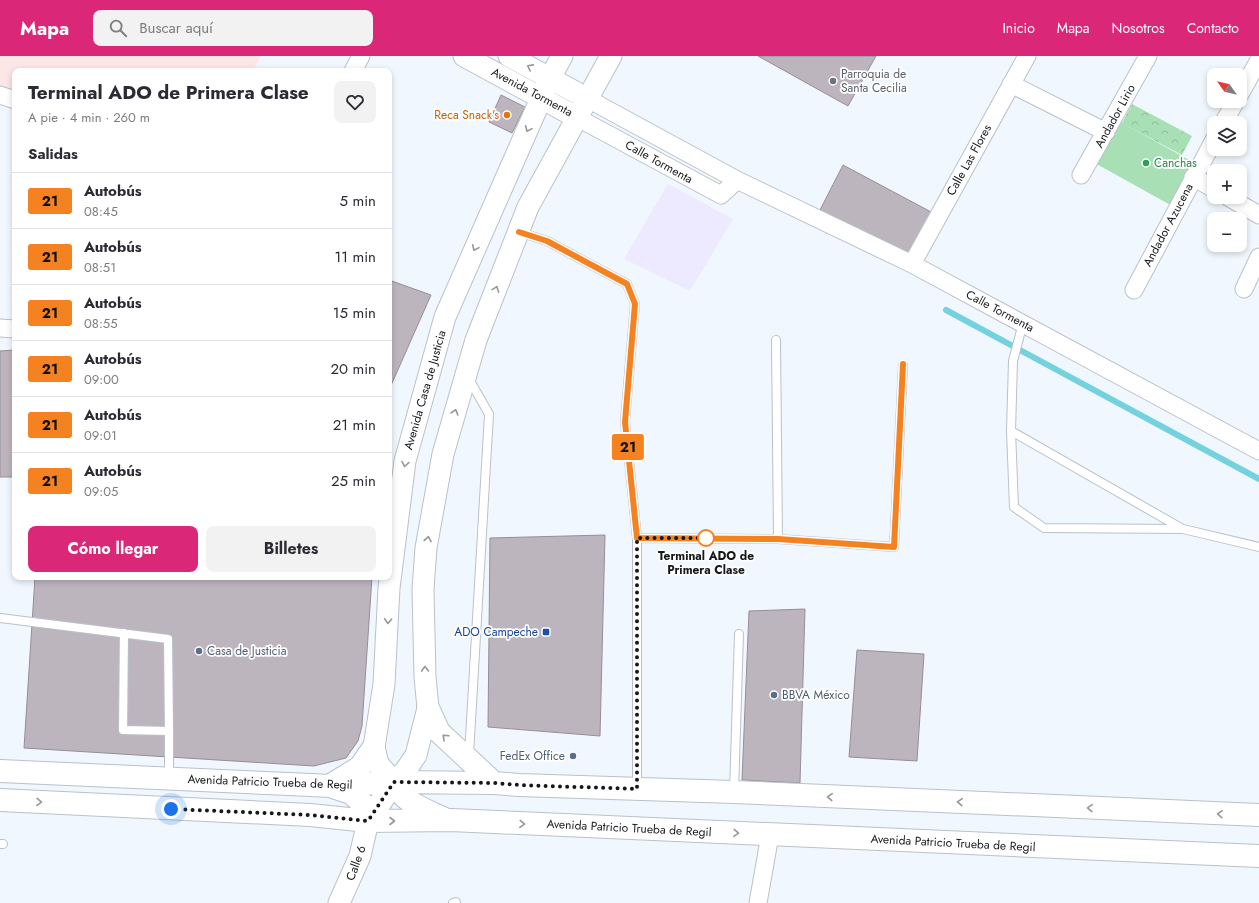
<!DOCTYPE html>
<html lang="es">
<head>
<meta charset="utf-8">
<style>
  body { margin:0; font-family:Jost,sans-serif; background:#f2f2f3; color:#2b2b33; height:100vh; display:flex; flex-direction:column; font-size:15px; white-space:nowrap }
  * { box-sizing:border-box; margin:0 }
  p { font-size:13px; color:#7c7c81 }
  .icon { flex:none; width:22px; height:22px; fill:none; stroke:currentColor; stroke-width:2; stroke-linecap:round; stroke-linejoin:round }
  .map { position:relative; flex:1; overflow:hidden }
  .side { position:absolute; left:12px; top:12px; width:380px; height:512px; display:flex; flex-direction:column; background:#fff; border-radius:8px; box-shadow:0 2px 6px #0003 }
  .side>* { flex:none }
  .badge { padding:0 8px; border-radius:3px; font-size:14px; line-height:26px }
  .needle { width:26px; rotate:304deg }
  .controls { position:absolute; left:1207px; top:12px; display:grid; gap:8px }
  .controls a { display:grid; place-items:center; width:40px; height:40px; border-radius:8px; background:#fff; box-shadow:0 2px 6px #0003; font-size:20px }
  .you { position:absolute; width:20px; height:20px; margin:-10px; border:3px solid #fff; border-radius:50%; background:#1a73e8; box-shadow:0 0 0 6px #1a73e833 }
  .map>.badge { position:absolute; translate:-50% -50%; box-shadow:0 0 0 2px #fff }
  h2 { padding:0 16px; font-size:15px; line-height:36px }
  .round { display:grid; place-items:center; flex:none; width:42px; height:42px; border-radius:8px; background:#f2f2f3 }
  .summary { display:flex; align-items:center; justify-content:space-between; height:68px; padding:0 16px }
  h1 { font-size:19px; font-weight:700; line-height:30px }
  .cta { display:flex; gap:8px; margin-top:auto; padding:8px 16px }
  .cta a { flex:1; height:46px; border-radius:8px; background:#db2777; color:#fff; font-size:16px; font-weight:700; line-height:46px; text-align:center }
  .cta a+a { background:#f2f2f3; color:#2b2b33 }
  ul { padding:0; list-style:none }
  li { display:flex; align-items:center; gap:12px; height:56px; padding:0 16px; border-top:1px solid #e1e1e2 }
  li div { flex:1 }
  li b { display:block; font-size:15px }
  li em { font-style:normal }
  li .badge { min-width:44px; font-weight:700; text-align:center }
  header { display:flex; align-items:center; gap:24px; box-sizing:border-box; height:56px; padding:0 20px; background:#db2777; color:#fff }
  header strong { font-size:19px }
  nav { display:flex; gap:22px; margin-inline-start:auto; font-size:14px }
  .search { width:280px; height:36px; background:#f2f2f3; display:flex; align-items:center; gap:10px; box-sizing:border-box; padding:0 14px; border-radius:8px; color:#7c7c81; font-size:15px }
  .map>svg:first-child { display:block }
  .commercial { fill:#ede9ff }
  .education { fill:#fce6e6 }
  .park { fill:url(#park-crowns) }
  .pitch { fill:#a9dfb4 }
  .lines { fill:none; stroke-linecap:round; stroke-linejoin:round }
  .stream { stroke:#73d2de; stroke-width:6 }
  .building { fill:#bdb5be; stroke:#968e97 }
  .service-casing { stroke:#bac1ca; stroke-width:10 }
  .minor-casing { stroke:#bac1ca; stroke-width:19 }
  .tertiary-casing { stroke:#bac1ca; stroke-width:23 }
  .primary-casing { stroke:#bac1ca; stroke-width:24 }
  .service { stroke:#fff; stroke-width:8 }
  .minor { stroke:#fff; stroke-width:17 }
  .tertiary { stroke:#fff; stroke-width:21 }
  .primary { stroke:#fff; stroke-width:22 }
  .oneway { stroke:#969798 }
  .line-casing { stroke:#fff; stroke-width:9 }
  .line { stroke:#f58220; stroke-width:6 }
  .walk { stroke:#15171a; stroke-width:4; stroke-dasharray:0 7.2 }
  .worship-dot { fill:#6b7280; stroke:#fff; stroke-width:1.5 }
  .food-dot { fill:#e8710a; stroke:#fff; stroke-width:1.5 }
  .leisure-dot { fill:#2e9e5b; stroke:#fff; stroke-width:1.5 }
  .stop-dot { fill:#fff; stroke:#f58220; stroke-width:2 }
  .transit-dot { fill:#1a4fb4; stroke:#fff; stroke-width:1.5 }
  .service-dot { fill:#5c6f8a; stroke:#fff; stroke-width:1.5 }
  .labels { text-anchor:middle; stroke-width:3.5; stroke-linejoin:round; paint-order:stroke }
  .worship-label { font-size:12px; fill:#5b616d; stroke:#fff; text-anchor:start }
  .street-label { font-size:12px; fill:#15171a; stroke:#fff }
  .food-label { font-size:12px; fill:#c56008; stroke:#fff; text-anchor:end }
  .leisure-label { font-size:12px; fill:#27864d; stroke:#fff; text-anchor:start }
  .stop-label { font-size:12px; font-weight:bold; fill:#15171a; stroke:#fff }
  .transit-label { font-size:12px; fill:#164399; stroke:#fff; text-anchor:end }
  .service-label { font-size:12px; fill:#4e5e75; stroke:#fff; text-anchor:start }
</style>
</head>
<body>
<header>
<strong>Mapa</strong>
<div class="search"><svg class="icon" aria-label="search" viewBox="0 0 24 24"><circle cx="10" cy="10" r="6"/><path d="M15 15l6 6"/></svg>Buscar aquí</div>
<nav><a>Inicio</a><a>Mapa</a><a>Nosotros</a><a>Contacto</a></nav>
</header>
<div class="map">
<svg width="1259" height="847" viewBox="0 0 1259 847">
  <defs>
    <pattern id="park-crowns" width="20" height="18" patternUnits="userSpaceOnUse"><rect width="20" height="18" fill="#a9dfb4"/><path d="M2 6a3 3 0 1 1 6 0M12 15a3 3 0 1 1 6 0" fill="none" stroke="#91bf9a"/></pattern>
  </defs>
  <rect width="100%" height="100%" fill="#f1f7fe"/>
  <path class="commercial" d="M668 128 733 163 690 235 624 203Z"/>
  <path class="education" d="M0 0H261L253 15H15V48L0 40Z"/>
  <path class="park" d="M1132 48 1192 80 1182 99 1122 67Z"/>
  <path class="pitch" d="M1117 64 1198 109 1174 151 1093 106Z"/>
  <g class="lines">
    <path class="stream" d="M946 254 1259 423"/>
  </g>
  <path class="building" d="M758 0H876L848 50Z
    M501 39 525 51 512 77 489 66Z
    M843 109 933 157 909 202 819 156Z
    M389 224 431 239 389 334Z
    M15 294V421H0V295Z
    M605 479 600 680 488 671 490 482Z
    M35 521H372L362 670 358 685 346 702 314 710 24 692Z
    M805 553 800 727 742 724 749 555Z
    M857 594 924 598 917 705 849 701Z"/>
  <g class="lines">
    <defs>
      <path id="service" d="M519 176 547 185 627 228 635 248 625 365 637 482V732
        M1023 267 1013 305 1011 375 1014 451 1044 472 1183 473 1259 491
        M776 284 778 483
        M469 323 489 358 469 699
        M1011 375 1181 472
        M637 482 778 483 894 491 903 309
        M0 562 168 583 169 675 123 674 124 577
        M169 722V675
        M734 736 739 578
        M0 788H3
        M453 847 456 846"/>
      <path id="minor" d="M353 15 361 0
        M1011 28 1106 76
        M1240 38 1259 4
        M0 39 15 44
        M588 43 737 124 912 208 1259 395
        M578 62 721 139 737 124
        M1223 67 1236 45
        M1081 119 1148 0
        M1193 121 1214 133
        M1228 141 1259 159
        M912 208 1027 0
        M1244 233 1259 201
        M1134 234 1214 84
        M0 272 15 273
        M758 847 770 779"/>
      <path id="tertiary" d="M464 0 578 62
        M509 0 588 43
        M562 0 550 22 445 261 405 405 389 532 384 628 374 691 378 708 394 726 406 714 416 699 428 652 425 621 423 533 426 492 443 398 476 284 528 151 611 0
        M339 847 360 800 368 765"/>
      <path id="primary" d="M428 652 439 676 494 727
        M0 715 311 729 330 730 394 726 494 727 519 729 734 736 1259 759
        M394 726C402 746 425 754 443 762
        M331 729 360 711 374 691
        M333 731 351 737 363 748 368 765
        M0 744 310 759 368 765 451 764 1259 800
        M368 765 394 726"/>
    </defs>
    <use href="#service" class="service-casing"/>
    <use href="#minor" class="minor-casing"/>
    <use href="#tertiary" class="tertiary-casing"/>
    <use href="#primary" class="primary-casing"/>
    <use href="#service" class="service"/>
    <use href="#minor" class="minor"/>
    <use href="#tertiary" class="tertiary"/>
    <use href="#primary" class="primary"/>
  </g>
  <defs><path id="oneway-chevron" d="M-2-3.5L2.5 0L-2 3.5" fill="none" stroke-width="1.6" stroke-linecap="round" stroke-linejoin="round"/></defs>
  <g class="oneway">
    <use href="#oneway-chevron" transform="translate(530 11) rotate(-152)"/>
    <use href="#oneway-chevron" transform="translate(528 73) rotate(114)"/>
    <use href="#oneway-chevron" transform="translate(475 192) rotate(114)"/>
    <use href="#oneway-chevron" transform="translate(496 233) rotate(-69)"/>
    <use href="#oneway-chevron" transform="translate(455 356) rotate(-74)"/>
    <use href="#oneway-chevron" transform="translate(405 408) rotate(99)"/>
    <use href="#oneway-chevron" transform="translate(428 483) rotate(-80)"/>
    <use href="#oneway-chevron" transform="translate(388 565) rotate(93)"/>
    <use href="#oneway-chevron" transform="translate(425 613) rotate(-91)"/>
    <use href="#oneway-chevron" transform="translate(445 681) rotate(-137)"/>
    <use href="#oneway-chevron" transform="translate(830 741) rotate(-177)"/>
    <use href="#oneway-chevron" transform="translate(39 746) rotate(3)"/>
    <use href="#oneway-chevron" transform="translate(960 746) rotate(-177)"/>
    <use href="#oneway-chevron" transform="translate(1090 752) rotate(-178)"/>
    <use href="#oneway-chevron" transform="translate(1220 758) rotate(-178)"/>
    <use href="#oneway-chevron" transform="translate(392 765)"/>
    <use href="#oneway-chevron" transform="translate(522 768) rotate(3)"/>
    <use href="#oneway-chevron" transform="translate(736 777) rotate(3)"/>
  </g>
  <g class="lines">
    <defs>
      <path id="line" d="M519 176 547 185 627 228 635 248 625 366 637 482 778 483 894 491 903 308"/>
    </defs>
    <use href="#line" class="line-casing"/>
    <use href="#line" class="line"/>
    <path class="walk" d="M171 753 310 759 368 765 394 726 494 727 519 729 637 733V482H706"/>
  </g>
  <circle class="worship-dot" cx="833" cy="25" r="4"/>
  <circle class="food-dot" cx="507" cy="59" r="4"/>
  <circle class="leisure-dot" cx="1146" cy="107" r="4"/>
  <circle class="stop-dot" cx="706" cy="482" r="8"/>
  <rect class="transit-dot" x="542" y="572" width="8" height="8" rx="2"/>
  <g class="service-dot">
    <circle cx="199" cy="595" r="4"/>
    <circle cx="774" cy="639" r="4"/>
    <circle cx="573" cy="700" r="4"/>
  </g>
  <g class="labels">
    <g class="worship-label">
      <text x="841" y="22">Parroquia de<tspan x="841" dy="14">Santa Cecilia</tspan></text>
    </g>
    <g class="street-label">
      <text transform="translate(532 36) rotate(28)" y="4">Avenida Tormenta</text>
      <text transform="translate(1115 60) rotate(-61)" y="4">Andador Lirio</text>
      <text transform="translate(969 104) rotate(-61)" y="4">Calle Las Flores</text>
      <text transform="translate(659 106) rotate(29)" y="4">Calle Tormenta</text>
      <text transform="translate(1168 169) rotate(-62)" y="4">Andador Azucena</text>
      <text transform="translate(1000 255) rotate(28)" y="4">Calle Tormenta</text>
      <text transform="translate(425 334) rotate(-74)" y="4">Avenida Casa de Justicia</text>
      <text transform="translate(270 726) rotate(2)" y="4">Avenida Patricio Trueba de Regil</text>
      <text transform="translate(629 772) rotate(3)" y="4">Avenida Patricio Trueba de Regil</text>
      <text transform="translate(953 787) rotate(3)" y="4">Avenida Patricio Trueba de Regil</text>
      <text transform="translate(356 807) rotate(-70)" y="4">Calle 6</text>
    </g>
    <g class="food-label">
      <text x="499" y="63">Reca Snack's</text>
    </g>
    <g class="leisure-label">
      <text x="1154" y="111">Canchas</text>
    </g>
    <g class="stop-label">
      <text x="706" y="504">Terminal ADO de<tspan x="706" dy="14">Primera Clase</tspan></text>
    </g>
    <g class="transit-label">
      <text x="538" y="580">ADO Campeche</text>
    </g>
    <g class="service-label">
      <text x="207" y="599">Casa de Justicia</text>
      <text x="782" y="643">BBVA México</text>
      <text x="565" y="704" text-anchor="end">FedEx Office</text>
    </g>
  </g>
</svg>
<div class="controls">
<a><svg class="needle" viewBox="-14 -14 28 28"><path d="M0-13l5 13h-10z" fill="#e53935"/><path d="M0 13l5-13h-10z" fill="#7c7c81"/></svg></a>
<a><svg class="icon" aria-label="layers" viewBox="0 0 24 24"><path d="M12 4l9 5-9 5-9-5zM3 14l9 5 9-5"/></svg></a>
<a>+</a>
<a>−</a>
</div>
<div class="you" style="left:171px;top:753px"></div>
<b class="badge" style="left:628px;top:391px;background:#f58220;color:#111">21</b>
<section class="side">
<div class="summary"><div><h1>Terminal ADO de Primera Clase</h1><p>A pie · 4 min · 260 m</p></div><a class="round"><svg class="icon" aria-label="heart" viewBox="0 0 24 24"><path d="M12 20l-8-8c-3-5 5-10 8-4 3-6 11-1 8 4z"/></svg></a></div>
<h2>Salidas</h2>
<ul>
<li><span class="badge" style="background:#f58220;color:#111">21</span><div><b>Autobús</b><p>08:45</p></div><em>5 min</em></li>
<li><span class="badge" style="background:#f58220;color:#111">21</span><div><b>Autobús</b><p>08:51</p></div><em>11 min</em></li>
<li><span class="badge" style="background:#f58220;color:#111">21</span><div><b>Autobús</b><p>08:55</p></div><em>15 min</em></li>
<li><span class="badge" style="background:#f58220;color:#111">21</span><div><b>Autobús</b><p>09:00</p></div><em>20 min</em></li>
<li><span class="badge" style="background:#f58220;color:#111">21</span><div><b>Autobús</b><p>09:01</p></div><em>21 min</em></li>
<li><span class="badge" style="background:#f58220;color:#111">21</span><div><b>Autobús</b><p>09:05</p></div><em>25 min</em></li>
</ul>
<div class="cta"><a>Cómo llegar</a><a>Billetes</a></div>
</section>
</div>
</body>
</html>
